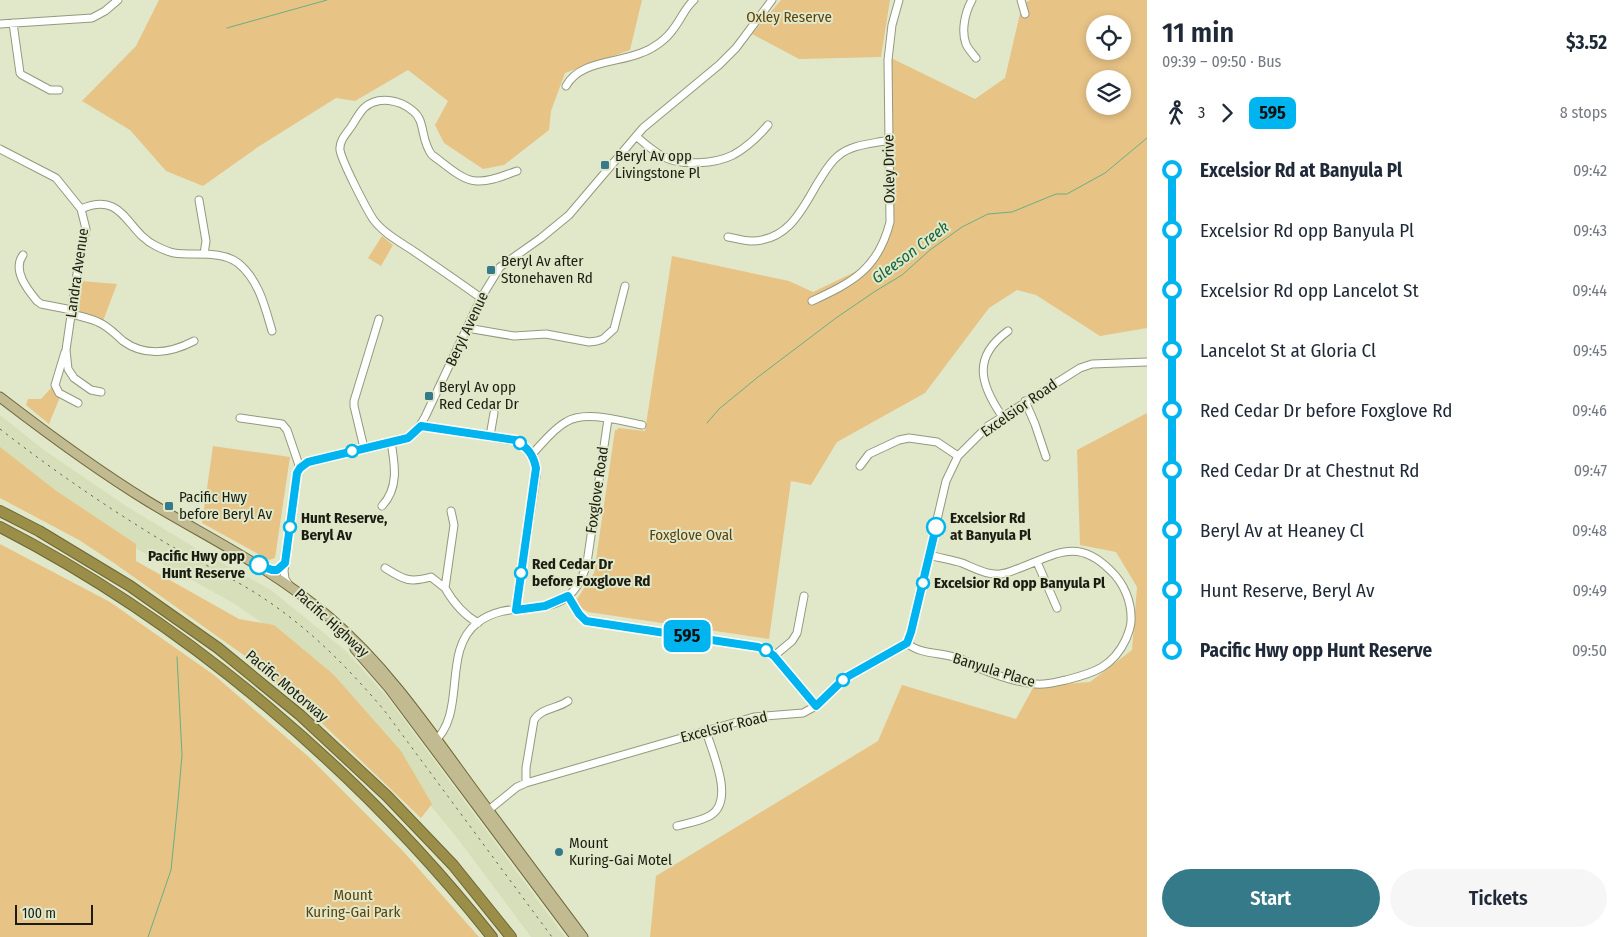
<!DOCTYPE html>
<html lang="en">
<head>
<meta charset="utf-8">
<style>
  body { margin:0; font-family:"Fira Sans Condensed",sans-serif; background:#f6f6f7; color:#1f2937; height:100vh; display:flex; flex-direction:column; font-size:19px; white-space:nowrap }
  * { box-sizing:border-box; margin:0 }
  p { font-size:16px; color:#747a83 }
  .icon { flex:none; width:28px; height:28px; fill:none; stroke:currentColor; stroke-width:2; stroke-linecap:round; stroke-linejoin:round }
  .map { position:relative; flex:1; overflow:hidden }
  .drawer { display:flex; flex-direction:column; background:#fff; width:475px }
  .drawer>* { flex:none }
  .badge { padding:0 10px; border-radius:8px; font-size:18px; line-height:32px }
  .tools { position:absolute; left:1086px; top:15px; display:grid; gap:10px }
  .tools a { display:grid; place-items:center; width:45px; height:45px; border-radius:50%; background:#fff; box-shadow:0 2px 8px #0003; font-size:25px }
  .scale { position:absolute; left:15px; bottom:12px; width:78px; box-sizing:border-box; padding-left:5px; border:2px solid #1b1d12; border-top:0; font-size:14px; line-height:18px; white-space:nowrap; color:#1b1d12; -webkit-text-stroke:4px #e1e8c9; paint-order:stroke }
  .map>.badge { position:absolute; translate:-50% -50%; box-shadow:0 0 0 2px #fff }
  .legs { display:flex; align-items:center; gap:8px; height:55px; padding:0 15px; font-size:16px }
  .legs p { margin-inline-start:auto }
  .head { display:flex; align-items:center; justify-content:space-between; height:85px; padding:0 15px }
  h1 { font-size:28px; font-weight:600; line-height:38px }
  .primary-button { display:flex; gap:10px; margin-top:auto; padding:10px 15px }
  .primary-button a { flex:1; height:58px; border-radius:30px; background:#357a88; color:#fff; font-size:20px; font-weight:600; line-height:58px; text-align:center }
  .primary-button a+a { background:#f6f6f7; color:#1f2937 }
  ul { padding:0 15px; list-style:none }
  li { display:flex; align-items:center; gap:18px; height:60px; font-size:19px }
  li i { display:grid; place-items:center; width:8px; height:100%; margin:0 6px; background:currentColor }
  li i::after { content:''; width:12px; height:12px; margin:-6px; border:4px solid; border-radius:50%; background:#fff }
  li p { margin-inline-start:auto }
  li:first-child i { background:linear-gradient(#0000 50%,currentColor 0) }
  li:last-child i { background:linear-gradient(currentColor 50%,#0000 0) }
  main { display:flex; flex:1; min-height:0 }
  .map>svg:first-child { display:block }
  .built { fill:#d6dfb9 }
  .green { fill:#e7c386; fill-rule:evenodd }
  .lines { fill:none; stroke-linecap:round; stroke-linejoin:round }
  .stream { stroke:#69af84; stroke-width:1 }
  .minor-casing { stroke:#93997d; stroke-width:9 }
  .major-casing { stroke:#6e6636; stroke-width:11 }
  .highway-casing { stroke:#6e6636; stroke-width:12 }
  .minor { stroke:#fff; stroke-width:7 }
  .major { stroke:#c2bb92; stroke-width:9 }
  .highway { stroke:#9a8e49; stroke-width:10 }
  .rail { stroke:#646856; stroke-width:1; stroke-dasharray:2.5 5; stroke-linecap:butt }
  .line-1-casing { stroke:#fff; stroke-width:11 }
  .line-1 { stroke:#00b5ef; stroke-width:8 }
  .poi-dot { fill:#357a88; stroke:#e1e8c9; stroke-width:2 }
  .stop-1-dot { fill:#fff; stroke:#00b5ef; stroke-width:2.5 }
  .labels { text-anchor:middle; stroke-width:4; stroke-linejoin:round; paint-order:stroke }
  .park-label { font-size:15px; fill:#5d420d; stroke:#e1e8c9 }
  .poi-label { font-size:15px; fill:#1b1d12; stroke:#e1e8c9; text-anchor:start }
  .street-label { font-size:15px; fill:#1b1d12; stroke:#e1e8c9 }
  .stop-label { font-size:15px; font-weight:bold; fill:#1b1d12; stroke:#e1e8c9; text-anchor:start }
  .water-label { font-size:16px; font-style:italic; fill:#15663d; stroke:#e1e8c9 }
</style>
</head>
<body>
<main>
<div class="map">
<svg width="1147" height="937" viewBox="0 0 1147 937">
  <rect width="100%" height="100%" fill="#e1e8c9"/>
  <path class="built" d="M0 415 44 450 126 506 197 549 271 590 346 651 387 697 565 937H531L458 839 326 679 267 626 235 604 152 558 80 514 0 459Z"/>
  <path class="green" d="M159 0H642L630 50 565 73 551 111 549 130 504 165 483 169 444 143 435 125 448 101 408 70 355 101 336 98 258 147 203 186 166 171 130 130 82 101 136 46Z
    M781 0H890L881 57 799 59 752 34Z
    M1030 0H1147V328L1100 336 1036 295 1017 290 989 308 925 393 837 442 811 485 791 481 769 639 588 612 580 607 577 599 594 573 615 430H617L618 428 645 431 672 256 789 281 813 292 861 269 877 252 890 225 889 57 975 99 1005 78 1022 5ZM1095 24H1122V51H1095ZM1095 79H1122V106H1095Z
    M382 236 393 245 381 266 368 258Z
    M81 281 117 284 103 321 80 312 79 306Z
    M52 387 55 394 60 397 49 424 26 405 28 399H41Z
    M1147 413V937H650L656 876 878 741 902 685 1016 719 1034 686 1090 682 1132 650 1137 587 1116 552 1080 545 1077 450Z
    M213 446 290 457 275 558 269 560 202 523Z
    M0 447 55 490 136 544V561L239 619 274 625 333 674 401 751 432 804 421 818 308 710 245 656 114 563 79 540 0 498Z
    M0 544 110 602 214 675 310 758 403 851 479 937H0Z"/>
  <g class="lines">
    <path class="stream" d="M227 28 327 0
      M707 423 719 409 758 377 836 318 874 292 902 275 930 250 962 227 988 214 1012 212 1056 194H1067L1105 173 1147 138
      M148 937 171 870 178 801 182 755 177 657"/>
    <defs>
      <path id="minor" d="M972 0C965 12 961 31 966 44 968 49 973 54 976 58
        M1021 0 1025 14
        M13 23 20 73 22 75 50 90H59
        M0 24 92 18 105 11 118 0
        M566 86C579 61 617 63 641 53 653 49 667 39 674 28 681 19 685 8 694 0
        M636 136C645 144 654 152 664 157 682 166 715 164 733 155 746 148 758 137 768 125
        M0 149 56 178 81 209 86 229 78 267 66 350 68 369 74 378 91 390 101 392
        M199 200 206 241 204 254
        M81 209C124 190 126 232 156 246 162 249 168 252 174 253 194 256 221 250 238 263 259 280 265 307 272 331
        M728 237C735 238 743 241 751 241 787 241 801 212 817 184 823 175 829 163 838 156 852 144 872 144 889 140
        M23 255C12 270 27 289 37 301L41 304 72 310
        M481 298C459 282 437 267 415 252 400 242 383 233 373 219 366 208 342 162 340 150 339 141 346 134 351 127 355 121 359 113 364 108 378 95 400 100 413 111 426 121 420 140 432 155 445 164 462 181 477 181 490 182 505 175 517 171
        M812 301C853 282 878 269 890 222L888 60 892 25 899 0
        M71 314C80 316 89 318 98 322 108 326 115 334 123 341 145 357 171 353 194 341
        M467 328 514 336 546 334 589 342 597 341 603 339 614 329 625 286
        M65 352 55 385 59 393 78 403
        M1025 401 1035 424 1046 457
        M1002 416C980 384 972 357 1008 331
        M240 418 282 424 287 430 300 468
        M421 426 515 441C531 449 537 459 536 477L516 610
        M490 436 494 413
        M364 448 354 406V401L379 319
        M532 454C543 443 553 429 566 422 585 410 621 421 642 425
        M860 466 869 454 899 440 909 438 937 442 958 456
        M382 506C399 488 395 465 391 442
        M451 511 454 525 445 588C453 602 464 615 478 623
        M1037 562 1057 608
        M385 568C404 580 410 583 431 577L445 588
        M289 585 285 579 284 571 296 478 300 468 308 462 407 438 416 432 425 417 481 298 500 267 541 238 569 215 643 128 719 65 736 48 772 0
        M568 597 579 614 586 621 758 647 766 650 774 656 816 706
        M907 643C920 655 942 652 957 658 966 660 973 666 981 669 996 675 1020 683 1036 684 1047 685 1056 682 1066 680 1094 673 1113 667 1126 639 1128 634 1131 627 1131 621 1132 602 1124 583 1110 570 1076 536 1054 556 1017 569 1010 572 1002 575 995 574 984 574 972 567 962 563 952 560 940 558 929 555
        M774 656 792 641 797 633 804 596
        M433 743C468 713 441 652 477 623 517 592 568 631 587 563L608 419
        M526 783V768L534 720C541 708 557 709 568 701
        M485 813 517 787 526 783 754 717 803 713 816 706 845 678 904 645 909 640 946 481 958 456 988 426 1080 368 1092 364 1147 362
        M677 826C688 823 702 821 711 815 735 800 712 752 706 731"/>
      <path id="major" d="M0 397C48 434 97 470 149 502 212 540 272 568 329 617 384 664 425 723 467 781 505 833 544 885 583 937
        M355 649 389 688 575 937"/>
      <path id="highway" d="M0 511 39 531 130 586 218 648 300 715 387 796 453 865 511 937
        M0 527C187 623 362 773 492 937"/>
    </defs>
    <use href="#minor" class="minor-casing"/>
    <use href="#major" class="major-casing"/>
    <use href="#highway" class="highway-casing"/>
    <use href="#minor" class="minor"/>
    <use href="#major" class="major"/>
    <use href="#highway" class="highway"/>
    <path class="rail" d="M0 429C50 468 102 504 156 537 187 556 219 571 249 589 302 621 344 663 384 710L552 937"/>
  </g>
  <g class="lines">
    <defs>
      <path id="line-1" d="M259 565 272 570H277L285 563 297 473 300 468 308 462 408 438 421 426 515 440C528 448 533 454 536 468L516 610 545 606 568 596 579 614 586 621 758 647 766 650 774 656 816 706 845 678 907 643 911 632 936 527"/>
    </defs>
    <use href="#line-1" class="line-1-casing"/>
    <use href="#line-1" class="line-1"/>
  </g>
  <g class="poi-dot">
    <rect x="600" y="160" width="10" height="10" rx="2.5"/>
    <rect x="486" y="265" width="10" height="10" rx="2.5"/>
    <rect x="424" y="391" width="10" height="10" rx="2.5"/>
    <rect x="164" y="501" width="10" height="10" rx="2.5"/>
    <circle cx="559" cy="852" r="5"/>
  </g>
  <g class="stop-1-dot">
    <circle cx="520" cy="443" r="6"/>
    <circle cx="352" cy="451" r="6"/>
    <circle cx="290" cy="527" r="6"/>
    <circle cx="936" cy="527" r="9"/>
    <circle cx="259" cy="565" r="9"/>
    <circle cx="521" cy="573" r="6"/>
    <circle cx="923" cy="583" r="6"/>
    <circle cx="766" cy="650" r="6"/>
    <circle cx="843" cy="680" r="6"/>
  </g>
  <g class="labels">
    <g class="park-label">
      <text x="789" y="22">Oxley Reserve</text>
      <text x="691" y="540">Foxglove Oval</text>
      <text x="353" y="900">Mount<tspan x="353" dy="17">Kuring-Gai Park</tspan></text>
    </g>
    <g class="poi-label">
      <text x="615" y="161">Beryl Av opp<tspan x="615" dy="17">Livingstone Pl</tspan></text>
      <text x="501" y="266">Beryl Av after<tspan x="501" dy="17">Stonehaven Rd</tspan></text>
      <text x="439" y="392">Beryl Av opp<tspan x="439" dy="17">Red Cedar Dr</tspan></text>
      <text x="179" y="502">Pacific Hwy<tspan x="179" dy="17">before Beryl Av</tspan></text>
      <text x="569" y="848">Mount<tspan x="569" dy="17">Kuring-Gai Motel</tspan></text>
    </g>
    <g class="street-label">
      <text transform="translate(889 169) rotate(-91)" y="5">Oxley Drive</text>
      <text transform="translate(77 273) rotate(-82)" y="5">Landra Avenue</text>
      <text transform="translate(467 329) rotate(-65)" y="5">Beryl Avenue</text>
      <text transform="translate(1019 408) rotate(-35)" y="5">Excelsior Road</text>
      <text transform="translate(597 490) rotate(-82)" y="5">Foxglove Road</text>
      <text transform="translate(332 623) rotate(42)" y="5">Pacific Highway</text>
      <text transform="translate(994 670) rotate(17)" y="5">Banyula Place</text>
      <text transform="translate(287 686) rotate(40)" y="5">Pacific Motorway</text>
      <text transform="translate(724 727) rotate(-14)" y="5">Excelsior Road</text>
    </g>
    <g class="stop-label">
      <text x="301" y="523">Hunt Reserve,<tspan x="301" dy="17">Beryl Av</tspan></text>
      <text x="950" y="523">Excelsior Rd<tspan x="950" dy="17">at Banyula Pl</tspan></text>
      <text x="245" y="561" text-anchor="end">Pacific Hwy opp<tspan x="245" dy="17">Hunt Reserve</tspan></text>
      <text x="532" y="569">Red Cedar Dr<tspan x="532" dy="17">before Foxglove Rd</tspan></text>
      <text x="934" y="588">Excelsior Rd opp Banyula Pl</text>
    </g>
    <g class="water-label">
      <text transform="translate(910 252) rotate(-37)" y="6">Gleeson Creek</text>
    </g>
  </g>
</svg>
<div class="tools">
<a><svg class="icon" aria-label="locate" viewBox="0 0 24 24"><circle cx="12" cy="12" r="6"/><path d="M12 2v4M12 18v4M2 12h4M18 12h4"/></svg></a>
<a><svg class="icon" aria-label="layers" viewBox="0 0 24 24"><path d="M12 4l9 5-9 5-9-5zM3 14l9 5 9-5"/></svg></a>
</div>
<div class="scale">100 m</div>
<b class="badge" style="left:687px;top:636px;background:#00b5ef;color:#111">595</b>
</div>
<section class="drawer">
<div class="head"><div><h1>11 min</h1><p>09:39 – 09:50 · Bus</p></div><b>$3.52</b></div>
<div class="legs"><svg class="icon" aria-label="walk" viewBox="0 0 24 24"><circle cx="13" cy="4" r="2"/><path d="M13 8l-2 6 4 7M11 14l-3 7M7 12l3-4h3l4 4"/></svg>3<svg class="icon" aria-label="forward" viewBox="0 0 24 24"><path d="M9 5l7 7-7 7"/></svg><b class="badge" style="background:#00b5ef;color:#111">595</b><p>8 stops</p></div>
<ul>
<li><i style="color:#00b5ef"></i><b>Excelsior Rd at Banyula Pl</b><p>09:42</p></li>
<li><i style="color:#00b5ef"></i><span>Excelsior Rd opp Banyula Pl</span><p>09:43</p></li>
<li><i style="color:#00b5ef"></i><span>Excelsior Rd opp Lancelot St</span><p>09:44</p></li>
<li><i style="color:#00b5ef"></i><span>Lancelot St at Gloria Cl</span><p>09:45</p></li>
<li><i style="color:#00b5ef"></i><span>Red Cedar Dr before Foxglove Rd</span><p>09:46</p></li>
<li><i style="color:#00b5ef"></i><span>Red Cedar Dr at Chestnut Rd</span><p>09:47</p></li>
<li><i style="color:#00b5ef"></i><span>Beryl Av at Heaney Cl</span><p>09:48</p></li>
<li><i style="color:#00b5ef"></i><span>Hunt Reserve, Beryl Av</span><p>09:49</p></li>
<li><i style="color:#00b5ef"></i><b>Pacific Hwy opp Hunt Reserve</b><p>09:50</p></li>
</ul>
<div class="primary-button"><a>Start</a><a>Tickets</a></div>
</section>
</main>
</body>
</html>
